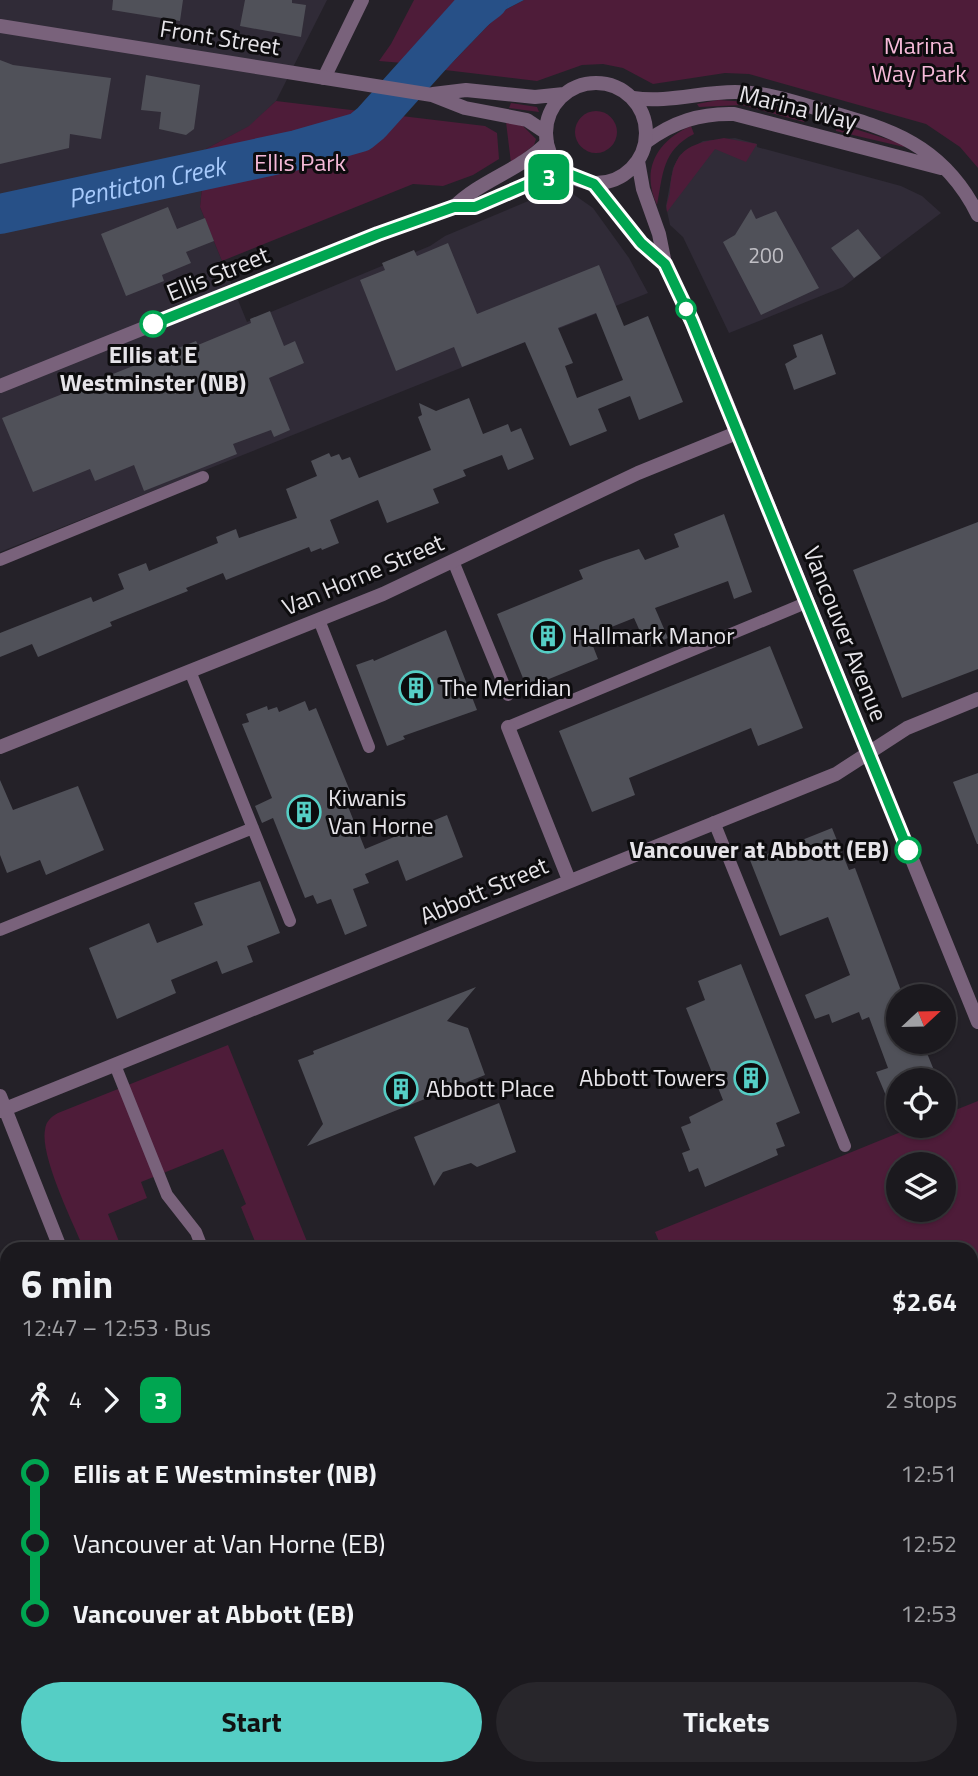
<!DOCTYPE html>
<html lang="en">
<head>
<meta charset="utf-8">
<style>
  body { margin:0; font-family:"Titillium Web",sans-serif; background:#28262b; color:#f1f3f6; height:100vh; display:flex; flex-direction:column; font-size:26px; white-space:nowrap }
  * { box-sizing:border-box; margin:0 }
  p { font-size:23px; color:#a0a0a4 }
  .icon { flex:none; width:38px; height:38px; fill:none; stroke:currentColor; stroke-width:2; stroke-linecap:round; stroke-linejoin:round }
  .map { position:relative; flex:1; overflow:hidden }
  .panel { position:absolute; left:0px; top:1242px; width:978px; height:534px; display:flex; flex-direction:column; background:#1b191e; border-radius:21px 21px 0 0; box-shadow:0 2px 5px #0004,0 0 0 2px #39383c }
  .panel>* { flex:none }
  .badge { padding:0 14px; border-radius:10px; font-size:24px; line-height:46px }
  .needle { width:46px; rotate:68deg }
  .tools { position:absolute; left:886px; top:984px; display:grid; gap:14px }
  .tools a { display:grid; place-items:center; width:70px; height:70px; border-radius:50%; background:#1b191e; box-shadow:0 2px 5px #0004,0 0 0 2px #39383c; font-size:35px }
  .map>.badge { position:absolute; translate:-50% -50%; box-shadow:0 0 0 4px #fff }
  .legs { display:flex; align-items:center; gap:10px; height:77px; padding:0 21px; font-size:23px }
  .legs p { margin-inline-start:auto }
  .summary { display:flex; align-items:center; justify-content:space-between; height:119px; padding:0 21px }
  h1 { font-size:38px; font-weight:700; line-height:52px }
  .cta { display:flex; gap:14px; margin-top:auto; padding:14px 21px }
  .cta a { flex:1; height:80px; border-radius:42px; background:#55cec5; color:#111; font-size:28px; font-weight:700; line-height:80px; text-align:center }
  .cta a+a { background:#28262b; color:#f1f3f6 }
  ul { padding:0 21px; list-style:none }
  li { display:flex; align-items:center; gap:24px; height:70px; font-size:26px }
  li i { display:grid; place-items:center; width:10px; height:100%; margin:0 9px; background:currentColor }
  li i::after { content:''; width:18px; height:18px; margin:-9px; border:5px solid; border-radius:50%; background:#1b191e }
  li p { margin-inline-start:auto }
  li:first-child i { background:linear-gradient(#0000 50%,currentColor 0) }
  li:last-child i { background:linear-gradient(currentColor 50%,#0000 0) }
  .map>svg:first-child { display:block }
  .built { fill:#302b37 }
  .green { fill:#4e1c39; fill-rule:evenodd }
  .water { fill:#275087 }
  .lines { fill:none; stroke-linecap:round; stroke-linejoin:round }
  .river { stroke:#275087; stroke-width:40 }
  .building { fill:#505159; fill-rule:evenodd }
  .service { stroke:#79627b; stroke-width:12 }
  .minor { stroke:#79627b; stroke-width:14 }
  .tertiary { stroke:#79627b; stroke-width:14 }
  .line-1-casing { stroke:#fff; stroke-width:16 }
  .line-1 { stroke:#00a651; stroke-width:10 }
  .stop-1-dot { fill:#fff; stroke:#00a651; stroke-width:3.5 }
  .labels { text-anchor:middle; stroke-width:6; stroke-linejoin:round; paint-order:stroke }
  .number-label { font-size:21px; fill:#c0bfc5 }
  .street-label { font-size:24px; fill:#e6e4e9; stroke:#0d0c0e }
  .park-label { font-size:24px; fill:#f5b9d8; stroke:#0d0c0e }
  .stop-label { font-size:24px; font-weight:bold; fill:#e6e4e9; stroke:#0d0c0e }
  .poi-label { font-size:24px; fill:#e6e4e9; stroke:#0d0c0e; text-anchor:start }
  .water-label { font-size:26px; font-style:italic; fill:#a6c9fb; stroke:#0d0c0e }
</style>
</head>
<body>
<div class="map">
<svg width="978" height="1776" viewBox="0 0 978 1776">
  <rect width="100%" height="100%" fill="#242128"/>
  <path class="built" d="M0 0H327L276 101 250 126 206 149 200 207 247 322 430 246 445 236 550 192 573 194 593 208 629 258 648 293 0 552Z
    M735 138 757 144V147L901 186 922 196 941 213 843 287 729 333 683 237 670 225 666 206 673 168 680 155 703 141Z"/>
  <path class="green" d="M414 0H464L445 14 403 63 379 61 391 44Z
    M524 0H978V168L960 147 926 124 749 74 725 73 653 84 623 68 603 64 582 65 537 81 445 70 501 12Z
    M718 100 766 103 808 117 804 122 742 105 699 107 697 104Z
    M276 101 485 126 497 133 499 159 473 175 443 186 413 184 222 261 200 207 206 149 249 126Z
    M511 103 537 107 539 112 509 108Z
    M575 132a21 21 0 1 1 42 0a21 21 0 1 1-42 0Z
    M506 122 523 126 536 139 534 145 511 163Z
    M839 124 903 144 904 147 836 131V125Z
    M691 126 694 134C662 150 663 175 657 205 640 169 658 140 691 126Z
    M724 138 757 144 746 162 715 149 667 212C665 203 670 198 670 190 673 150 687 144 724 138Z
    M228 1045 310 1249H258L241 1207 246 1204 223 1149 141 1182 147 1198 108 1214 122 1249H84C73 1223 40 1156 45 1130 46 1121 51 1117 58 1113Z
    M978 1101V1582L971 1573V1250L662 1249 655 1232 918 1125H943V1115ZM898 1164H943V1209H898Z
    M7 1757V1769H284L276 1775 267 1776H0V1760Z
    M311 1769H646L661 1776H310Z"/>
  <path class="water" d="M464 0H524L501 12 445 70 403 63 445 14Z"/>
  <g class="lines">
    <path class="river" id="s1" d="M0 214 297 150 360 132 371 123 468 15 488 0"/>
  </g>
  <path class="building" d="M113 0H183L180 21 112 10Z
    M245 0H292V3L306 5 301 37 240 26Z
    M0 60 13 65 111 78 101 139 70 134 69 148 0 164Z
    M146 75 200 85 194 129 186 135 159 129 161 112 141 110Z
    M168 207 177 229 205 218 214 241 186 252 191 263 162 275 164 281 126 296 101 234Z
    M751 209 756 219 776 211 819 288 761 315 723 242 735 235Z
    M858 229 881 258 854 278 831 248Z
    M448 243 477 314 599 265 624 326 648 316 683 402 639 420 630 396 598 409 607 431 570 446 525 342 462 367 454 347 396 371 360 280 385 270 382 263 414 250 417 256ZM596 313 623 380 577 398 565 366 573 363 558 328Z
    M270 311 284 346 295 341 304 363 269 378 290 430 274 437 271 430 233 444 237 454 144 491 134 465 95 481 90 469 33 492 2 418 196 341 198 345 251 323 250 319Z
    M822 334 836 374 794 390 785 364 797 357 793 345Z
    M469 398 483 434 508 424 511 432 521 428 534 459 508 470 502 455 463 470 466 476 433 489 439 503 387 523 378 500 330 520 339 543 322 550 321 548 311 552 309 547 226 580 223 573 186 588 188 591 110 622 112 626 38 657 32 644 0 657V633L91 597 93 602 124 589 118 574 146 563 149 571 218 543 216 537 236 529 239 538 297 518 286 489 317 476 311 461 329 453 331 457 339 454 342 460 350 457 359 478 431 450 418 417 422 415 419 403 436 411Z
    M724 514 752 592 734 599 728 581 655 608 668 638 647 647 634 618 589 636 598 659 527 688 497 614 583 579 579 570 603 561 639 549 645 560 679 547 674 534Z
    M978 522V669L902 698 853 570Z
    M446 630 477 710 403 736 405 739 387 746 356 665 373 659 374 661Z
    M770 646 803 728 758 746 751 728 629 778 635 795 592 812 559 731Z
    M305 701 309 711 316 708 350 791 343 794 365 849 447 815 463 857 406 881 398 860 365 874 369 883 353 889 367 926 345 935 331 899 317 904 313 895 305 898 273 818 262 823 255 806 272 798 242 724 249 722 246 714 267 706 268 710 277 707 279 712Z
    M978 773V844H977L953 782Z
    M0 780 13 810 78 786 104 850 46 875 40 860 7 873 0 855Z
    M832 828 849 870 855 868 903 996H898V1041H922L938 1080H898V1124L876 1072 888 1068 869 1017 862 1020 859 1012 832 1023 829 1014 815 1019 805 995 850 975 828 917 780 936 748 855 764 849 767 854Z
    M260 881 280 933 247 946 253 962 222 974 217 961 171 980 176 993 117 1019 89 948 149 923 157 943 203 925 194 903Z
    M741 964 800 1113 776 1123 785 1146 776 1149 778 1155 705 1187 698 1168 689 1172 682 1153 690 1150 681 1127 691 1123 689 1117 723 1100 686 1008 705 1000 698 981Z
    M476 987 447 1021 468 1028 485 1075 307 1146 323 1124 298 1060 314 1054 313 1051Z
    M499 1103 516 1152 477 1167 471 1163 443 1172 434 1186 414 1137Z"/>
  <g class="lines">
    <path class="service" d="M0 560 203 477
      M453 561 508 695
      M319 620 369 747
      M190 671 290 921
      M508 727 808 602
      M714 822 845 1146
      M0 930 253 828
      M115 1065 167 1195 196 1232 203 1250
      M0 1285 7 1282
      M854 1769 856 1776"/>
    <path class="minor" d="M324 78 362 0
      M633 98C668 103 700 92 735 92 763 92 792 101 819 109 889 129 942 143 978 215
      M646 142C673 122 700 113 734 114L941 168
      M454 207C481 180 519 171 547 143
      M0 386 378 234 454 207H475L543 178 566 173
      M508 727 569 880
      M0 747 383 594 638 473 739 432
      M0 1096 61 1250
      M0 1111 836 774 907 728 978 699
      M0 1463 7 1459
      M971 1612 978 1621
      M0 1745 7 1740
      M297 1776 298 1769"/>
    <path class="tertiary" d="M0 26 432 95 465 108 527 120 545 132
      M546 133a50 50 0 1 1 100 0a50 50 0 1 1-100 0Z
      M433 94 466 90 535 97 564 94
      M638 161 643 189 659 234 665 264 713 369 978 1022
      M594 184 641 243 665 264"/>
  </g>
  <g class="lines">
    <defs>
      <path id="line-1" d="M153 324 378 234 454 207H475L542 178 566 173 594 184 641 243 665 264 692 321 908 850"/>
    </defs>
    <use href="#line-1" class="line-1-casing"/>
    <use href="#line-1" class="line-1"/>
  </g>
  <defs>
    <symbol id="building-ring" viewBox="-11 -11 22 22"><circle r="9.5" fill="#0d0c0e" stroke="#55cec5" stroke-width="1.5"/><path d="M-4-6H4V6H1V3H-1V6H-4ZM-2.5-4.3h1.7v1.8h-1.7ZM.8-4.3h1.7v1.8H.8ZM-2.5-1h1.7V.8h-1.7ZM.8-1h1.7V.8H.8Z" fill="#55cec5"/></symbol>
  </defs>
  <g fill-rule="evenodd">
    <use href="#building-ring" x="529" y="617" width="38" height="38"/>
    <use href="#building-ring" x="397" y="669" width="38" height="38"/>
    <use href="#building-ring" x="285" y="793" width="38" height="38"/>
    <use href="#building-ring" x="732" y="1059" width="38" height="38"/>
    <use href="#building-ring" x="382" y="1070" width="38" height="38"/>
  </g>
  <g class="stop-1-dot">
    <circle cx="686" cy="309" r="9"/>
    <circle cx="153" cy="324" r="12"/>
    <circle cx="908" cy="850" r="12"/>
  </g>
  <g class="labels">
    <g class="number-label">
      <text x="766" y="263">200</text>
    </g>
    <g class="street-label">
      <text transform="translate(220 38) rotate(9)" y="8">Front Street</text>
      <text transform="translate(798 108) rotate(14)" y="8">Marina Way</text>
      <text transform="translate(218 274) rotate(-22)" y="8">Ellis Street</text>
      <text transform="translate(363 575) rotate(-23)" y="8">Van Horne Street</text>
      <text transform="translate(845 634) rotate(68)" y="8">Vancouver Avenue</text>
      <text transform="translate(484 891) rotate(-23)" y="8">Abbott Street</text>
    </g>
    <g class="park-label">
      <text x="919" y="54">Marina<tspan x="919" dy="28">Way Park</tspan></text>
      <text x="300" y="171">Ellis Park</text>
    </g>
    <g class="stop-label">
      <text x="153" y="363">Ellis at E<tspan x="153" dy="28">Westminster (NB)</tspan></text>
      <text x="889" y="858" text-anchor="end">Vancouver at Abbott (EB)</text>
    </g>
    <g class="poi-label">
      <text x="572" y="644">Hallmark Manor</text>
      <text x="440" y="696">The Meridian</text>
      <text x="328" y="806">Kiwanis<tspan x="328" dy="28">Van Horne</tspan></text>
      <text x="726" y="1086" text-anchor="end">Abbott Towers</text>
      <text x="426" y="1097">Abbott Place</text>
    </g>
    <g class="water-label">
      <text dy="9" stroke="none"><textPath href="#s1" startOffset="150">Penticton Creek</textPath></text>
    </g>
  </g>
</svg>
<div class="tools">
<a><svg class="needle" viewBox="-14 -14 28 28"><path d="M0-13l5 13h-10z" fill="#e53935"/><path d="M0 13l5-13h-10z" fill="#a0a0a4"/></svg></a>
<a><svg class="icon" aria-label="locate" viewBox="0 0 24 24"><circle cx="12" cy="12" r="6"/><path d="M12 2v4M12 18v4M2 12h4M18 12h4"/></svg></a>
<a><svg class="icon" aria-label="layers" viewBox="0 0 24 24"><path d="M12 4l9 5-9 5-9-5zM3 14l9 5 9-5"/></svg></a>
</div>
<b class="badge" style="left:549px;top:177px;background:#00a651;color:#fff">3</b>
<section class="panel">
<div class="summary"><div><h1>6 min</h1><p>12:47 – 12:53 · Bus</p></div><b>$2.64</b></div>
<div class="legs"><svg class="icon" aria-label="walk" viewBox="0 0 24 24"><circle cx="13" cy="4" r="2"/><path d="M13 8l-2 6 4 7M11 14l-3 7M7 12l3-4h3l4 4"/></svg>4<svg class="icon" aria-label="forward" viewBox="0 0 24 24"><path d="M9 5l7 7-7 7"/></svg><b class="badge" style="background:#00a651;color:#fff">3</b><p>2 stops</p></div>
<ul>
<li><i style="color:#00a651"></i><b>Ellis at E Westminster (NB)</b><p>12:51</p></li>
<li><i style="color:#00a651"></i><span>Vancouver at Van Horne (EB)</span><p>12:52</p></li>
<li><i style="color:#00a651"></i><b>Vancouver at Abbott (EB)</b><p>12:53</p></li>
</ul>
<div class="cta"><a>Start</a><a>Tickets</a></div>
</section>
</div>
</body>
</html>
